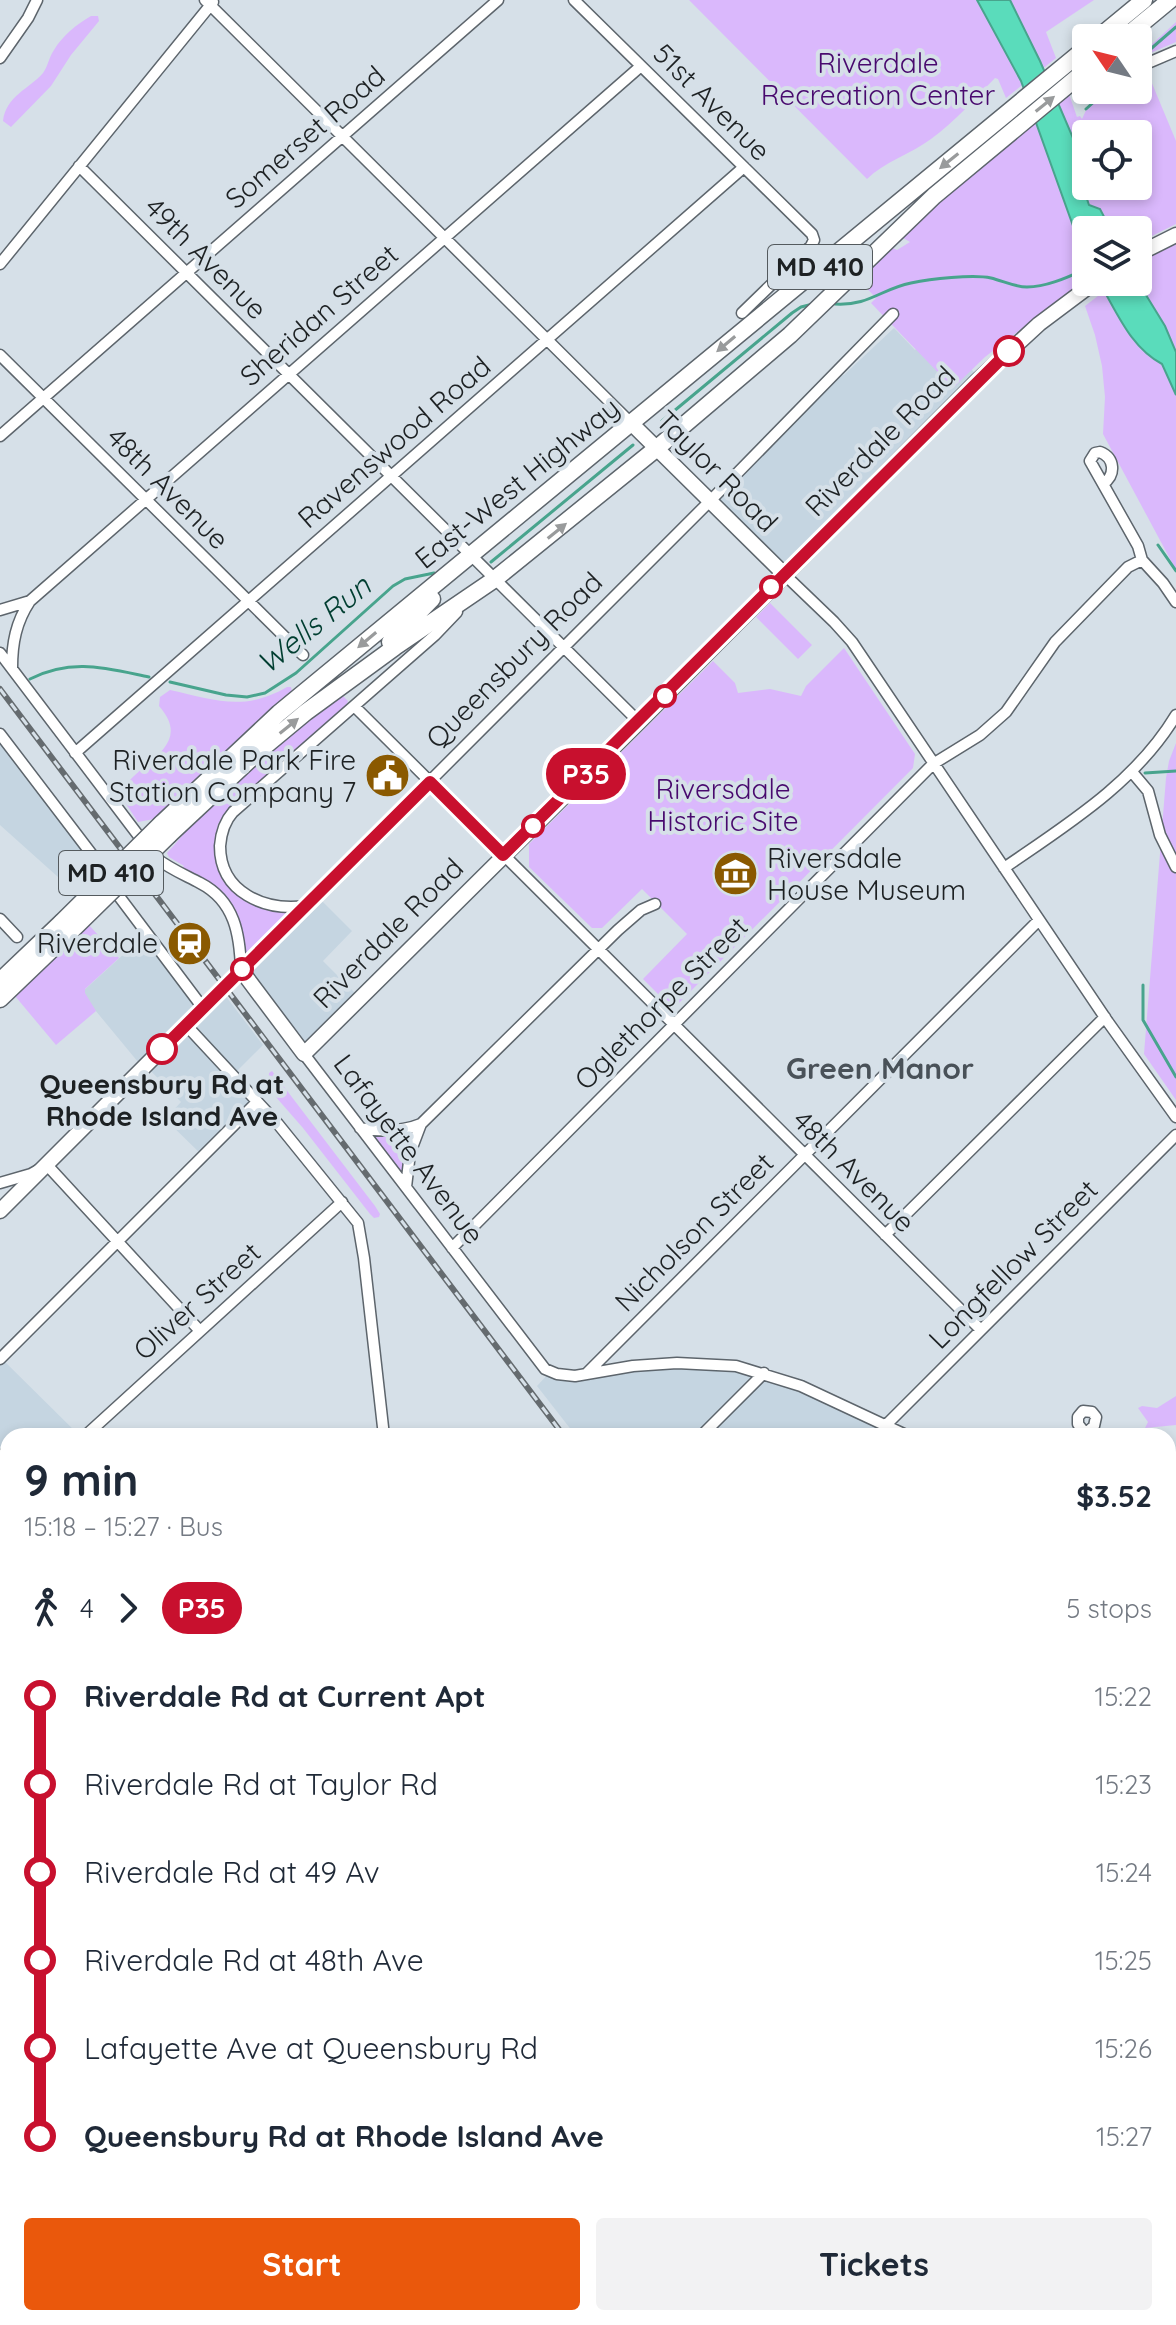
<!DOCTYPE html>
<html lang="en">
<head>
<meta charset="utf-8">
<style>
  body { margin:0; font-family:Quicksand,sans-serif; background:#f2f2f3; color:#1f2937; height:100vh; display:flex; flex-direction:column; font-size:30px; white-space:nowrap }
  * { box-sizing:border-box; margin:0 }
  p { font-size:26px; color:#747a83 }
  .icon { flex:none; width:44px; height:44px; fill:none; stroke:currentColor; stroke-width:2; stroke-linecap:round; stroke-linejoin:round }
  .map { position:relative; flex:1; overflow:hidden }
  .sheet { position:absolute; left:0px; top:1428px; width:1176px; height:898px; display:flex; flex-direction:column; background:#fff; border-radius:24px 24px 0 0; box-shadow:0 4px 12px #0003 }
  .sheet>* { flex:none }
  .badge { padding:0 16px; border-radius:26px; font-size:28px; line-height:52px }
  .needle { width:52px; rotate:305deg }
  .fabs { position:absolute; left:1072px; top:24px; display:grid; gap:16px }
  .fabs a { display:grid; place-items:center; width:80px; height:80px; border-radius:8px; background:#fff; box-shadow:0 4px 12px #0003; font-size:40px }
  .map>.badge { position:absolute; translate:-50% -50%; box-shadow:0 0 0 4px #fff }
  .legs { display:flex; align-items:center; gap:12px; height:88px; padding:0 24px; font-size:26px }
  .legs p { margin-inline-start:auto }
  .headline { display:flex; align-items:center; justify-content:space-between; height:136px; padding:0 24px }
  h1 { font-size:44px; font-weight:800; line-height:60px }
  .action { display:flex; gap:16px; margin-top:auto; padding:16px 24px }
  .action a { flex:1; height:92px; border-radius:8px; background:#ea580c; color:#fff; font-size:32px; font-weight:800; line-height:92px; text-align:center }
  .action a+a { background:#f2f2f3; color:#1f2937 }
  ul { padding:0 24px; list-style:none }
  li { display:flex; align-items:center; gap:28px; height:88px; font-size:30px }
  li i { display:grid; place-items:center; width:12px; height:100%; margin:0 10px; background:currentColor }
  li i::after { content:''; width:20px; height:20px; margin:-10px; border:6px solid; border-radius:50%; background:#fff }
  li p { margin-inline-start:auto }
  li:first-child i { background:linear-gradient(#0000 50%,currentColor 0) }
  li:last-child i { background:linear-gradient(currentColor 50%,#0000 0) }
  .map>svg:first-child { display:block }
  .built { fill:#c5d5e1 }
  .green { fill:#dab8fc; fill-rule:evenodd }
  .water { fill:#5adcbb; stroke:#48a48d; stroke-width:2 }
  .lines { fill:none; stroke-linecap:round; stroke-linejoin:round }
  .stream { stroke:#48a48d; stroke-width:3 }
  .street-casing { stroke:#5d656c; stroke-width:13 }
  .secondary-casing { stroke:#5d656c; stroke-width:17 }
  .primary-casing { stroke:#5d656c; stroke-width:19 }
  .street { stroke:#fff; stroke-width:10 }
  .secondary { stroke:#fff; stroke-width:14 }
  .primary { stroke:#fff; stroke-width:16 }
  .rail-casing { stroke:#656b6f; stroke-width:6 }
  .rail { stroke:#d6e0e8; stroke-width:3; stroke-dasharray:9; stroke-linecap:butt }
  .primary-bridge-casing { stroke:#5d656c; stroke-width:19; stroke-linecap:butt }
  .primary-bridge { stroke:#fff; stroke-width:16 }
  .oneway { fill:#999b9c }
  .line-1-casing { stroke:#fff; stroke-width:18 }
  .line-1 { stroke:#c8102e; stroke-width:12 }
  .stop-1-dot { fill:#fff; stroke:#c8102e; stroke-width:4 }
  .labels { text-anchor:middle; stroke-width:8; stroke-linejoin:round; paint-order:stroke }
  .shield { fill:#d6e0e8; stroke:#545a5e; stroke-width:2 }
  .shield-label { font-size:26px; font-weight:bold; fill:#1d2123 }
  .park-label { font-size:28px; fill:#48096e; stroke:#d6e0e8 }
  .street-label { font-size:28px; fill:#1d2123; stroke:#d6e0e8 }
  .poi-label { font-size:28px; fill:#1d2123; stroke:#d6e0e8; text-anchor:end }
  .stop-label { font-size:28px; font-weight:bold; fill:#1d2123; stroke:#d6e0e8 }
  .water-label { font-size:30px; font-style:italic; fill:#013e31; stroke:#d6e0e8 }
  .neighbourhood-label { font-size:30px; font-weight:bold; fill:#495158; stroke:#d6e0e8 }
</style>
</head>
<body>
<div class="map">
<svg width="1176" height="2325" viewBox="0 0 1176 2325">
  <rect width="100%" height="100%" fill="#d6e0e8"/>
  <path class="built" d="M894 328 915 350 933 332 975 373 783 566 717 500 840 376 844 375Z
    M0 733 103 869 77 894 0 825Z
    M316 895 352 931 323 961 360 998 304 1054 240 970Z
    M146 934 202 1007 221 990 263 1045 233 1075 257 1102 203 1156 165 1119 181 1102 146 1066 143 1068 81 993Z
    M0 1357 80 1436H8V1553L0 1547Z
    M633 1366 748 1368 907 1436H576L537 1386 550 1372 557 1374Z
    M1168 1549 1176 1552V1833L1168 1838Z
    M1168 2067 1176 2077V2284L1168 2276Z
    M880 2318H1116L1120 2325H873Z"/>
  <path class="green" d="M689 0H1094L1046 32 1056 58 1006 98 998 79 995 78C975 98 955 122 931 139 911 154 884 162 867 179Z
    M91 16H98L99 21 71 55 51 86 11 127 3 121C6 96 29 89 43 73 48 66 49 57 54 50 62 36 77 24 91 16Z
    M1176 22V42L1141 57 1176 141V224L1138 243V230H1086V279L985 357 953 388 871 303 876 298 857 278 888 246 897 250 910 242 898 235 1069 94 1077 117 1080 116 1082 119 1088 106 1105 90H1138V57ZM1086 134H1138V186H1086Z
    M1176 241V570L1103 434 1105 397 1102 366 1095 335 1085 306 1103 292 1104 289 1138 282V265Z
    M770 603 812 645 798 659 756 617Z
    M844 648 915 754 913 768 673 1009 643 979 687 934 642 889 602 928H592L529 867V844L713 661 735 683 738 693 770 689 801 696 806 686Z
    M287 687H291L292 692 154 819 138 822 120 795C132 763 197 749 159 706L160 697 170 690C215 700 244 712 287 687Z
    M343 696 348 701 346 706 228 811 218 824 215 838 225 873 251 899 305 906 241 969 229 908 179 872 184 866 169 857 167 853C176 844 183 834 191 825 235 777 289 736 339 697Z
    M1176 743V1100L1144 1054 1166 778 1169 761Z
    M88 924 119 958 85 989V993L96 1011 56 1045 15 996Z
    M272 1071 375 1206 380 1214 379 1217 374 1218 370 1214 303 1128 268 1088 269 1073Z
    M421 1124 406 1187 360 1128Z
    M1176 1396V1425L1145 1428 1148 1422 1138 1408 1142 1406 1157 1408Z
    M1176 1459V1567L1168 1565V1465Z"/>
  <path class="water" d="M977 0H1010L1040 61 1082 159H1086L1087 199 1089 205 1100 209 1111 230H1086V262L1021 81Z
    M1099 282H1138L1165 326 1176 352V395L1162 364C1130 347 1117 312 1099 282Z"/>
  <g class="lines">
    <path class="stream" d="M1138 60 1176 27
      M1086 109 1107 90
      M835 304C869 306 881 289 911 283 930 279 973 274 991 278 1003 281 1015 287 1027 287 1047 287 1068 277 1086 269
      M662 421 792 313 801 307 813 304
      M1158 545 1176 571
      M491 562 633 445
      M30 679C72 658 105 668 149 677
      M170 682 226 695 247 697 265 693 296 673 393 586 405 579 434 573
      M1145 773 1176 771
      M1143 985V1020L1176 1077"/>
    <defs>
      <path id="street" d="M205 0 631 423
        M574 0 812 234 814 240 811 246 742 313
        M0 58 28 18 37 0
        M1141 66 1176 51
        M79 166 639 722
        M0 264 213 2
        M0 355 303 655
        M0 436 498 0
        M1100 452C1115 458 1116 475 1103 484L1090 461 1095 453Z
        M1103 484 1138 546 1142 560 1163 583 1176 602
        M784 574 834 622 852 642 1108 1022 1176 1117
        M0 610 30 601
        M0 653 138 835
        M12 668C12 643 16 622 30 601L641 66
        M354 706 981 1330
        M0 734 103 869
        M75 753 744 167
        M1132 772 1148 791 1160 835 1176 867
        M156 858C170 869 185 875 200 883 235 901 240 935 241 970
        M1004 868C1068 824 1135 783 1176 715
        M118 895 203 1008
        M305 906C265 911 220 893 220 846 221 833 224 822 233 812L435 635 457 612
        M0 919 17 937
        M241 970 710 501 893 314
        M186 1025 278 1124 358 1223 364 1258 384 1436
        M304 1054 545 1369 557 1374 575 1376 633 1366 677 1363 736 1366 801 1386 908 1436
        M360 1128C381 1132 401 1132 421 1124L618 930 641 910 655 904
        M0 1183 31 1174 47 1165 200 1331
        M406 1187 410 1153 421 1124
        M885 1235 1105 1017
        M452 1248 933 764 980 735 1006 712 1055 642 1128 567 1142 560
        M0 1359 257 1102
        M586 1374 1039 920
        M885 1426 1176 1135
        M85 1436 342 1202
        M701 1436 764 1373
        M1083 1436 1094 1426 1096 1417 1092 1412 1083 1411 1078 1417V1424L1085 1433
        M1168 1639 1176 1642
        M0 1708 8 1696
        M0 1799 8 1805
        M1168 1838 1176 1833
        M0 1945 8 1950
        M1168 1965 1176 1959
        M0 2042 8 2044
        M1168 2067 1176 2077
        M0 2158 8 2145
        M0 2267 8 2272
        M80 2318 91 2325
        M443 2318 454 2325
        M189 2325 194 2318
        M268 2325 273 2318
        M358 2325 362 2318
        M966 2325 971 2318"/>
      <path id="secondary" d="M1138 254 1176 235
        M631 423 784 574
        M0 1211 241 970 304 1054 639 722 977 381 1039 324 1095 282
        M650 2325 654 2318"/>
      <path id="primary" d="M1098 38 1144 0
        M1124 38 1170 0
        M390 642 432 599
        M161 824 279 713 1086 48
        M169 835 259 751 306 712 395 647 495 579 657 448 790 335 934 196 1086 70
        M0 981 62 922
        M0 999 71 931
        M0 1458 8 1465
        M1015 2318 1023 2325
        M1157 2318 1176 2325"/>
    </defs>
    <use href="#street" class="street-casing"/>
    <use href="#secondary" class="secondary-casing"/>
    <use href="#primary" class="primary-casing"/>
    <use href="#street" class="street"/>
    <use href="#secondary" class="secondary"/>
    <use href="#primary" class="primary"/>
    <defs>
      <path id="rail" d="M0 689 564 1436
        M1168 2289 1176 2296
        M1142 2318 1146 2325"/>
    </defs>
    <use href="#rail" class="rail-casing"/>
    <use href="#rail" class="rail"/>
    <defs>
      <path id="primary-bridge" d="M62 922 161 824
        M71 931 169 835"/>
    </defs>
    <use href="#primary-bridge" class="primary-bridge-casing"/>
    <use href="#primary-bridge" class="primary-bridge"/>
  </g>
  <defs><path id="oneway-solid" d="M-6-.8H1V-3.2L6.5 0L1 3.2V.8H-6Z" transform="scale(2)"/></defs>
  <g class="oneway">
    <use href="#oneway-solid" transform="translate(1045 104) rotate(-39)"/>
    <use href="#oneway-solid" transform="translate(949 161) rotate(141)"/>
    <use href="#oneway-solid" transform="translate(726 344) rotate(140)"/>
    <use href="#oneway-solid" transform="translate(557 531) rotate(-39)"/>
    <use href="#oneway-solid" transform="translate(367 640) rotate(140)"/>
    <use href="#oneway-solid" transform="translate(289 726) rotate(-39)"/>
  </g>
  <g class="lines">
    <defs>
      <path id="line-1" d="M162 1049 430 782 503 855 1009 351"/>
    </defs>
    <use href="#line-1" class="line-1-casing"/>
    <use href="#line-1" class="line-1"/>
  </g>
  <defs>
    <symbol id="civic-disc" viewBox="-11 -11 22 22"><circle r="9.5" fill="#8a5900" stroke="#d6e0e8"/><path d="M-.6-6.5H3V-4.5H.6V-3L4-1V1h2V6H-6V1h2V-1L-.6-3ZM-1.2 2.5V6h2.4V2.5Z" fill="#fff"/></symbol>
    <symbol id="museum-disc" viewBox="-11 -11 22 22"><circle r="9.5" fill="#8a5900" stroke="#d6e0e8"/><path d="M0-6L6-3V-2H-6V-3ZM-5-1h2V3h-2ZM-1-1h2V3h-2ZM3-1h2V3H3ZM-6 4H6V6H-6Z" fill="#fff"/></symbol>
    <symbol id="station-disc" viewBox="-11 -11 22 22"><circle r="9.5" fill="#8a5900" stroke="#d6e0e8"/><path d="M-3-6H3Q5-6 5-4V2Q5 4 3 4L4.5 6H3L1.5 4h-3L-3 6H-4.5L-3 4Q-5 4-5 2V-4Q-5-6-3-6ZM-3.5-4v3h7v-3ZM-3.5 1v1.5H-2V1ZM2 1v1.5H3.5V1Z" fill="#fff"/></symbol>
  </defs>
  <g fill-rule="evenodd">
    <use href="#civic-disc" x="362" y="750" width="51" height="51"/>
    <use href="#museum-disc" x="710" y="848" width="51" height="51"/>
    <use href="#station-disc" x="164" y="918" width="51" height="51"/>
  </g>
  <g class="stop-1-dot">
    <circle cx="1009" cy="351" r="14"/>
    <circle cx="771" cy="587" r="10"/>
    <circle cx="665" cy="696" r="10"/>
    <circle cx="533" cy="826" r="10"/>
    <circle cx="242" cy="969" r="10"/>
    <circle cx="162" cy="1049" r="14"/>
  </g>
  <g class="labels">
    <g class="shield">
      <rect x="768" y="245" width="104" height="44" rx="6"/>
      <rect x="59" y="851" width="104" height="44" rx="6"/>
    </g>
    <g class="shield-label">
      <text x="820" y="276">MD 410</text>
      <text x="111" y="882">MD 410</text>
    </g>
    <g class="park-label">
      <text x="878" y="73">Riverdale<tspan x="878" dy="32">Recreation Center</tspan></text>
      <text x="723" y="799">Riversdale<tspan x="723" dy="32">Historic Site</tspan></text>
    </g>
    <g class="street-label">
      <text transform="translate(712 102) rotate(45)" y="10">51st Avenue</text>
      <text transform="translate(305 137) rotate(-41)" y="10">Somerset Road</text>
      <text transform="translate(206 258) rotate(45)" y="10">49th Avenue</text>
      <text transform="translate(319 315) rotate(-41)" y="10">Sheridan Street</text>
      <text transform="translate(880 441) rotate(-45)" y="10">Riverdale Road</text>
      <text transform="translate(394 442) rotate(-41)" y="10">Ravenswood Road</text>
      <text transform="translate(717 471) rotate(45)" y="10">Taylor Road</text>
      <text transform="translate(517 483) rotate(-39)" y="10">East-West Highway</text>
      <text transform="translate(168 488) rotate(45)" y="10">48th Avenue</text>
      <text transform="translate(514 660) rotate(-45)" y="10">Queensbury Road</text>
      <text transform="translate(388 933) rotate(-45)" y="10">Riverdale Road</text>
      <text transform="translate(661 1003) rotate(-45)" y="10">Oglethorpe Street</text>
      <text transform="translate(409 1149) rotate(53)" y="10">Lafayette Avenue</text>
      <text transform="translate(854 1171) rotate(45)" y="10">48th Avenue</text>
      <text transform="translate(694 1232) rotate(-45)" y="10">Nicholson Street</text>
      <text transform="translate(1013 1264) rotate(-45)" y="10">Longfellow Street</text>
      <text transform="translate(197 1301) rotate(-42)" y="10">Oliver Street</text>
    </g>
    <g class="poi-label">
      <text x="356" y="770">Riverdale Park Fire<tspan x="356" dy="32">Station Company 7</tspan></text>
      <text x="767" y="868" text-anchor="start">Riversdale<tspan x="767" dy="32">House Museum</tspan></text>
      <text x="158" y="953">Riverdale</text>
    </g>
    <g class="stop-label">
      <text x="162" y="1094">Queensbury Rd at<tspan x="162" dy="32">Rhode Island Ave</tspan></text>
    </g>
    <g class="water-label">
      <text transform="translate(314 625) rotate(-39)" y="10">Wells Run</text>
    </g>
    <g class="neighbourhood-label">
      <text x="880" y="1079">Green Manor</text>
    </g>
  </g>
</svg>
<div class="fabs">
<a><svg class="needle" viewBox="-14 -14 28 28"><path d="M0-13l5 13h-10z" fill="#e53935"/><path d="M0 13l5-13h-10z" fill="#747a83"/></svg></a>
<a><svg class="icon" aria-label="locate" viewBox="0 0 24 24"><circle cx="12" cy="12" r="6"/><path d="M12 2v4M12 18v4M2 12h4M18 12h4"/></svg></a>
<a><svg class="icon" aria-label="layers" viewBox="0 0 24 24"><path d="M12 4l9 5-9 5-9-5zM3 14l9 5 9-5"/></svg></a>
</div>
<b class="badge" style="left:586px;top:774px;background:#c8102e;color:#fff">P35</b>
<section class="sheet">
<div class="headline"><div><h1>9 min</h1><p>15:18 – 15:27 · Bus</p></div><b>$3.52</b></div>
<div class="legs"><svg class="icon" aria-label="walk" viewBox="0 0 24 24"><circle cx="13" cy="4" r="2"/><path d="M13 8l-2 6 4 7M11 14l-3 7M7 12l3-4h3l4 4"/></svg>4<svg class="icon" aria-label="forward" viewBox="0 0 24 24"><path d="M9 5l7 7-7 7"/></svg><b class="badge" style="background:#c8102e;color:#fff">P35</b><p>5 stops</p></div>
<ul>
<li><i style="color:#c8102e"></i><b>Riverdale Rd at Current Apt</b><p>15:22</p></li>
<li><i style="color:#c8102e"></i><span>Riverdale Rd at Taylor Rd</span><p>15:23</p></li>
<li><i style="color:#c8102e"></i><span>Riverdale Rd at 49 Av</span><p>15:24</p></li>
<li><i style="color:#c8102e"></i><span>Riverdale Rd at 48th Ave</span><p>15:25</p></li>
<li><i style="color:#c8102e"></i><span>Lafayette Ave at Queensbury Rd</span><p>15:26</p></li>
<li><i style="color:#c8102e"></i><b>Queensbury Rd at Rhode Island Ave</b><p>15:27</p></li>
</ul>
<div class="action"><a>Start</a><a>Tickets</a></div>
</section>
</div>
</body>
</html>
